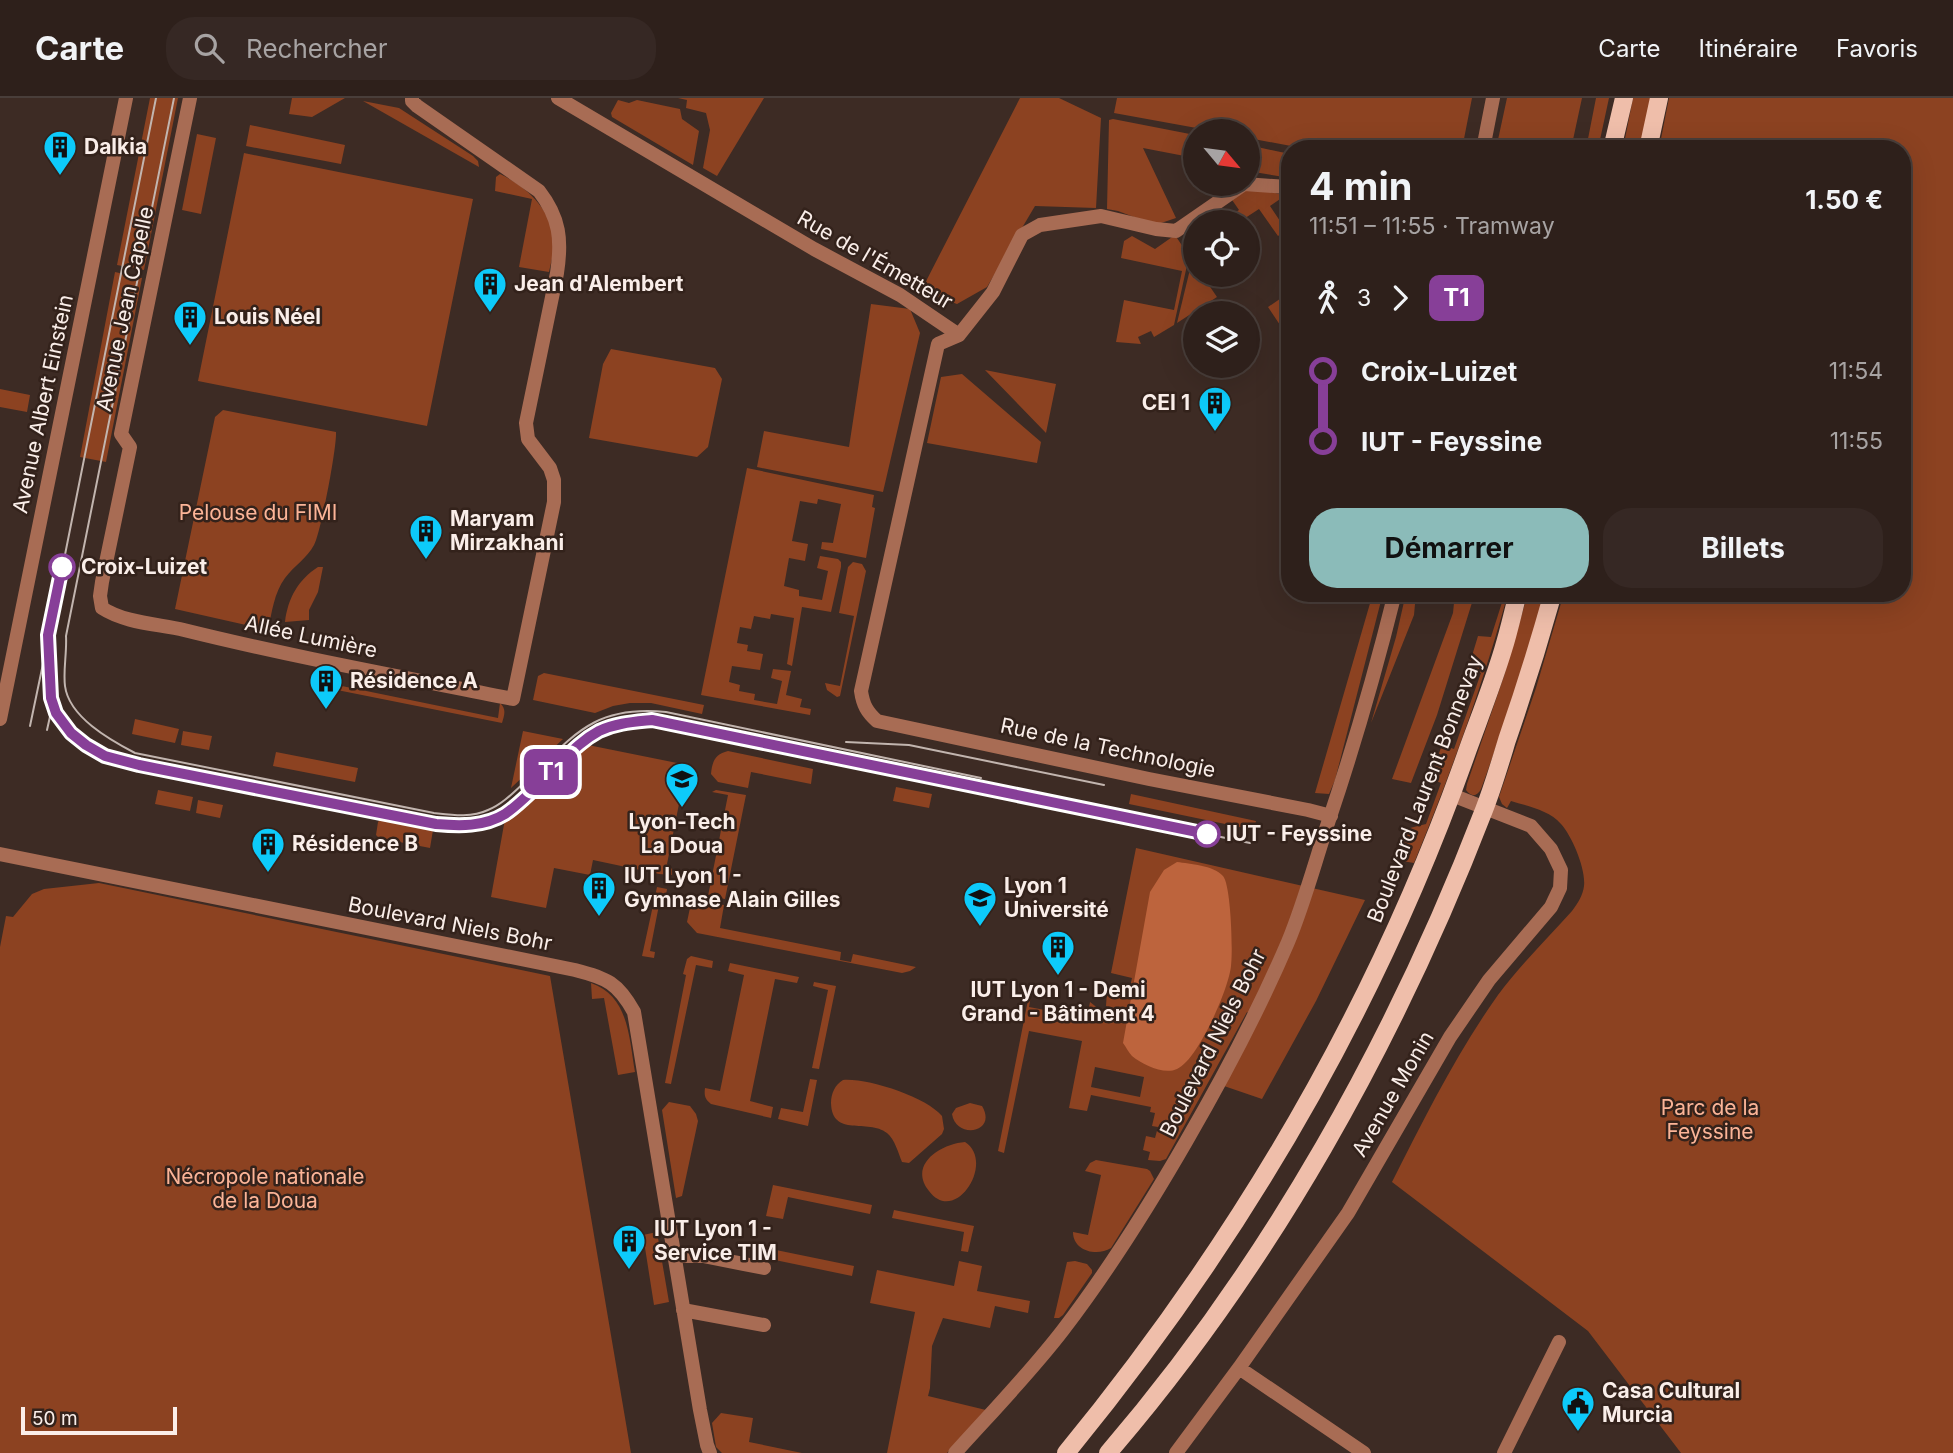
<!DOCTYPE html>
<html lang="fr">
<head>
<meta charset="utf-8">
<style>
  body { margin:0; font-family:Inter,sans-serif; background:#362824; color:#f1f3f6; height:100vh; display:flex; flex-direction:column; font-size:26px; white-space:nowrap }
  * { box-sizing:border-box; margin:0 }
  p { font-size:23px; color:#a7a3a3 }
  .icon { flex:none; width:38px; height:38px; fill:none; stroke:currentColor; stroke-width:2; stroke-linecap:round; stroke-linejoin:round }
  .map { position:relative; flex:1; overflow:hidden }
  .details { position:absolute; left:1281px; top:42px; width:630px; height:462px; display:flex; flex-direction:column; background:#2e201b; border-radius:28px; box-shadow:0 7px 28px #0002,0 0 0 2px #493e3a }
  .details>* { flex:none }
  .badge { padding:0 14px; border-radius:10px; font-size:24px; line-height:46px }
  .needle { width:46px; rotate:119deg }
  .buttons { position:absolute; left:1183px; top:21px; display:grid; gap:14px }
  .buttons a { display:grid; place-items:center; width:77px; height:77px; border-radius:50%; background:#2e201b; box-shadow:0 7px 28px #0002,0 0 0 2px #493e3a; font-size:35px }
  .scale { position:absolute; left:21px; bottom:18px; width:156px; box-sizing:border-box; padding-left:7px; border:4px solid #faeee9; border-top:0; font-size:19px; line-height:24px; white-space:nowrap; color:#faeee9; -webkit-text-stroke:5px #33221b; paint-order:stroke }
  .map>.badge { position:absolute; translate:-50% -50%; box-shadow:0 0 0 4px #fff }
  .legs { display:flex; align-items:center; gap:10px; height:77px; padding:0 28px; font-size:23px }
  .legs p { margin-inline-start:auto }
  .head { display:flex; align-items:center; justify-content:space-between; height:119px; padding:0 28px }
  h1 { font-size:38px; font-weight:700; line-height:52px }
  .cta { display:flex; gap:14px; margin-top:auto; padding:14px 28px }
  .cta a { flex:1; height:80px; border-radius:28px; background:#8bbbb9; color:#111; font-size:28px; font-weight:700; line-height:80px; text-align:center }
  .cta a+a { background:#362824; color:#f1f3f6 }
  ul { padding:0 28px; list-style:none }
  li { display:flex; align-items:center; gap:24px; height:70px; font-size:26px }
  li i { display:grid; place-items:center; width:10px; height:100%; margin:0 9px; background:currentColor }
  li i::after { content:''; width:18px; height:18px; margin:-9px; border:5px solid; border-radius:50%; background:#2e201b }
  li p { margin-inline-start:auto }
  li:first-child i { background:linear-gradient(#0000 50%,currentColor 0) }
  li:last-child i { background:linear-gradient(currentColor 50%,#0000 0) }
  header { display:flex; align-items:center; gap:42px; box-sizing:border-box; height:98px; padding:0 35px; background:#2e201b; border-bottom:2px solid #493e3a }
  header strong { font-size:33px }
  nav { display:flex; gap:38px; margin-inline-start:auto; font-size:24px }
  .search { width:490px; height:63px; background:#362824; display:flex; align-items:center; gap:18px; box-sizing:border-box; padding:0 24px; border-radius:28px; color:#a7a3a3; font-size:26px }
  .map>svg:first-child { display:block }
  .green { fill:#8c4221; fill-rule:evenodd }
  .water { fill:#bd643d }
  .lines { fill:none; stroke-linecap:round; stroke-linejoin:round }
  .minor { stroke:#a86c54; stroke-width:14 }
  .tertiary { stroke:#a86c54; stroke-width:14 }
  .primary { stroke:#efbeaa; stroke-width:18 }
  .tram { stroke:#c2b5af; stroke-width:2 }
  .line-1-casing { stroke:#fff; stroke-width:16 }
  .line-1 { stroke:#873f98; stroke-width:10 }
  .stop-1-dot { fill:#fff; stroke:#873f98; stroke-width:3.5 }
  .labels { text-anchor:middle; stroke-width:5; stroke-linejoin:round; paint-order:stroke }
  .poi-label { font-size:21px; font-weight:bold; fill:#faeee9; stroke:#33221b; text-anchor:start }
  .street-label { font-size:21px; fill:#faeee9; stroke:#33221b }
  .park-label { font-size:21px; fill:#fcb497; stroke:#33221b }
  .stop-label { font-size:21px; font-weight:bold; fill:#faeee9; stroke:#33221b; text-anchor:start }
</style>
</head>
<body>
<header>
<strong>Carte</strong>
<div class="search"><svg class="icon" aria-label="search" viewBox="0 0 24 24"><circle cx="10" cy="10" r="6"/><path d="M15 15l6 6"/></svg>Rechercher</div>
<nav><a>Carte</a><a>Itinéraire</a><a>Favoris</a></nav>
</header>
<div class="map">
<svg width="1953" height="1355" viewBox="0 0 1953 1355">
  <rect width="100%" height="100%" fill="#3d2b24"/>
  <path class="green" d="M150 0H178L144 172 117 167Z
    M292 0H345L312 19 289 16Z
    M678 0H764L717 78 703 70 710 32 706 15 686 10 687 2Z
    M1020 0H1059L1101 20 1096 110 1035 108 987 189 957 206 921 193Z
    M1117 0H1472L1462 51H1307L1248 40V33H1213L1114 15Z
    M1507 0H1582L1571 51H1496Z
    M1596 0H1609L1598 51H1586Z
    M1633 0H1651L1641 51H1623Z
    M1669 0H1953V1355H1681L1588 1233 1392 1084C1425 1019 1456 956 1498 897 1519 868 1548 840 1572 813 1578 805 1583 797 1584 788 1586 771 1572 738 1561 726 1549 712 1527 708 1511 703L1507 710 1502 706 1499 699 1536 590 1564 495H1902V51H1659Z
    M618 2 629 5 637 2 680 11 682 21 699 33 693 67 612 19 611 15Z
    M363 3 399 10 473 58 478 63 479 69Z
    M1113 21 1195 37V60L1143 50 1176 120 1155 127 1118 113 1107 111 1109 22Z
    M250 27 345 47 341 66 246 48Z
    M197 36 216 40 201 116 182 112Z
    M1248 47 1290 56V80L1248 73Z
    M244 55 473 101 427 328 198 283Z
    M500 76C527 89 550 110 554 141 555 152 551 164 549 174L519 169 532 101 495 93 496 79Z
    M1247 89 1280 96 1283 99 1270 108 1286 132 1278 138 1259 111 1239 124H1226L1224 122 1239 112 1230 99Z
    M1175 137 1189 158 1174 227 1154 239 1151 233 1138 239 1141 246 1116 244 1124 202 1174 212 1182 173 1121 160 1124 143 1132 138 1155 151Z
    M1192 163 1195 167V177H1202L1217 199 1177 225Z
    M115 174 142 180 106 364 80 359Z
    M1290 194V242L1268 209Z
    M871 206 910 211 920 235 883 394 757 369 764 333 849 349Z
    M611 251 715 270 722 281 708 349 697 359 589 340 603 266Z
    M985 272 1056 286 1046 335Z
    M962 276 1041 344 1037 365 927 345 941 279Z
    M0 291 30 297 27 314 0 309Z
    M223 312 336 334C337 349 321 434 314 447 307 460 294 468 285 480 274 495 272 514 268 532L175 511 215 319Z
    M747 370 874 397 872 409 875 410 866 460 821 451 822 444 833 445 841 406 818 401 817 406 800 403 792 443 808 446 805 463 789 460 784 488 799 492V498L822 502 828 473 817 470 820 458 838 461 841 464V469L831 514 802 509 792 568 787 566 794 520 771 516 770 521 754 518 751 531 740 529 737 545 748 547 747 553 763 556 760 572 732 568 729 584 740 587 739 593 755 596 754 602 777 606 782 583 771 580 773 571 791 573 786 597 802 601 800 609 811 611 810 617 701 597Z
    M853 464 862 466 866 473 840 598 837 599 827 592 825 585 840 588 854 518 839 515 848 469Z
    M318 469H323L318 494 309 512V522L285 524C288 500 298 482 318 469Z
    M1373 495H1383L1335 682 1329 696 1315 695Z
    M1406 495H1416L1414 517 1371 625 1396 539Z
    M1455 495H1475L1437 617 1411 685 1392 681 1453 515Z
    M1505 495H1508C1483 587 1450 677 1414 765L1396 762 1410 730 1426 726 1441 685 1430 680 1442 647 1454 651 1481 575 1468 571 1478 538 1491 539Z
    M1528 495H1545C1525 561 1505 626 1481 691 1477 699 1471 699 1466 692L1467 686 1504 578Z
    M544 575 704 607 702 616 651 605H630L613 608 595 615 533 602 538 578Z
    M337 587 498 620 500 605C507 611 504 618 502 625L337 592Z
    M135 621 179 631 175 645 132 636Z
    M183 633 212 638 209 652 181 647Z
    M523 633 563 641 511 690Z
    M588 647 692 668 687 692 682 691 667 766 672 771V777L659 776 593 762 590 777 554 770 546 810 491 799 505 721 522 709Z
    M728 653 813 671 811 686 751 674 748 690 718 684 711 676C712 664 715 656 728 653Z
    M276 654 358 670 355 684 273 668Z
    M896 689 932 696 929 710 893 703Z
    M158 692 193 699 190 713 155 706Z
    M716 692 746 697 725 801 708 798 728 697 712 694Z
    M1131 696 1256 723 1254 732 1129 706Z
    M198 702 223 707 220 720 196 715Z
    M380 722 433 732 430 750 379 740 376 737 378 724Z
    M1136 750 1365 802 1316 903 1262 1001 1224 988 1257 921 1247 914 1166 1061 1160 1063 1148 1062 1150 1054 1143 1052 1146 1038 1155 1040 1158 1029 1152 1028 1155 1015 1150 1014 1151 1009 1091 997 1087 1013 1069 1010 1082 943 1029 933 1004 1055 998 1053 1030 892H1032L1029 909 1087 920 1090 904 1104 915 1119 917 1120 911 1106 908 1107 893 1128 897 1132 880 1111 875ZM1095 969 1144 979 1140 999 1091 989Z
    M99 785 550 878 631 1355H0V849L6 818 13 819 32 796 44 791Z
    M657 789 667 791 665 804 659 807 650 853 655 854 654 860 642 858Z
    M697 802 724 807 720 830 841 854 840 862 851 864 853 856 916 869 910 873 902 875 697 835 687 824 691 805Z
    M691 858 713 863 712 870 696 867 671 986 665 985 686 877 683 876 687 861Z
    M730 865 799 879 797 885 775 881 750 1003 773 1009 771 1020 711 1006C705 1001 704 998 705 990L720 993 744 877 728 873Z
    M814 884 836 888 819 971 812 970 828 892 813 888Z
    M591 885C629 898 629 940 635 974L618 977 604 900 592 901Z
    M810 981 817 982 808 1028 778 1021 781 1010 803 1014Z
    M843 982C868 980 926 999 942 1018L944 1031 942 1036 909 1065 902 1064C898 1054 895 1042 887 1035 868 1020 832 1040 831 1005 831 995 835 987 843 982Z
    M669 1004 690 1008 696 1016 698 1023 682 1098 676 1100 662 1012Z
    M970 1005 982 1008C998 1035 956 1042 952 1016L956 1010Z
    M965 1044C996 1064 955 1128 929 1093 908 1067 940 1046 965 1044Z
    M1096 1062 1147 1071 1150 1073 1154 1081 1111 1150C1097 1159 1073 1153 1073 1134L1088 1137 1101 1077 1085 1073 1090 1065Z
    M773 1087 872 1107 870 1116 788 1099 783 1121 766 1118Z
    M894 1112 974 1128 968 1154 961 1153 964 1134 892 1120Z
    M657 1134 669 1204 654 1207 643 1137Z
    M776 1152 854 1168 852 1178 775 1162Z
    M959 1163 982 1168 977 1193 1030 1203 1028 1215 995 1208 990 1230 943 1220 932 1248 930 1290 928 1298 986 1312 947 1355H887L915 1214 870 1205 877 1172 954 1188Z
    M1075 1163 1087 1166 1092 1172V1175L1063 1217 1059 1220H1054L1067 1164Z
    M721 1315 753 1320 749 1344 802 1355H722L716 1349 712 1325Z"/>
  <path class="water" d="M1177 764C1190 766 1213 767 1223 778 1231 787 1233 853 1231 868 1229 890 1198 962 1177 971 1164 977 1143 967 1132 958 1129 955 1126 949 1123 945L1150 794 1164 772Z"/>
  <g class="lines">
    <path class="minor" d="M190 0 121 336 130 349 102 484 100 498 102 510C125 525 158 526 184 532 293 559 403 579 513 601L554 404V382L550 370 528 341 526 325 557 175C562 142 560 120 539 93L417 8 412 3V0
      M558 0 814 151 900 197 959 237
      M1483 51 1493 0
      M1290 93 1287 89 1244 86 1176 133 1156 131 1101 118 1040 127 1022 137 993 194 959 237 938 246 861 593C863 607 867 614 877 623L1149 681 1308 712 1331 718
      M0 756 575 872C607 880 618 885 634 914L700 1312 707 1347 710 1355
      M674 1158H703L764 1170
      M683 1212 764 1227
      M1239 1270 1364 1355
      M955 1355C991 1315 1030 1275 1063 1232 1109 1172 1149 1108 1187 1042 1224 978 1259 912 1288 844 1305 803 1316 760 1330 719 1355 645 1376 571 1395 495
      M1176 1355 1239 1270 1348 1115 1450 939 1489 882 1551 809 1560 790 1561 772 1551 751 1531 728 1452 697
      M1504 1355 1559 1244"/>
    <path class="tertiary" d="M0 621 126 0"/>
    <path class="primary" d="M1612 51 1624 0
      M1648 51 1659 0
      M1066 1355C1240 1143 1377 910 1468 651 1480 618 1493 585 1503 552 1509 533 1513 514 1518 495
      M1108 1355C1270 1167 1395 943 1484 712 1493 689 1500 665 1507 642 1524 593 1539 545 1553 495"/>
    <path class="tram" d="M156 0 49 537C49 555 47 585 52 602 63 644 101 657 139 667L436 726 461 728 482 725 504 716 542 683 579 646 599 633 616 627 652 622 1250 745
      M174 0 66 538C67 555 63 572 65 588 69 619 110 642 135 655L434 715C452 717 471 720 488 712 503 706 515 693 527 682 574 637 594 607 666 614L981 680
      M30 628 44 561
      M47 632 53 605
      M846 644 909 647 1104 687"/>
  </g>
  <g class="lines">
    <defs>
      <path id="line-1" d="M62 469 48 537 51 600 56 615 71 635 86 647 105 658 139 667 436 726C459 728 484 729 505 716 522 705 546 679 561 664 573 652 584 641 599 633 616 625 633 624 652 622L1207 736"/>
    </defs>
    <use href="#line-1" class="line-1-casing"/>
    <use href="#line-1" class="line-1"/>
  </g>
  <defs>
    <symbol id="building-pin" viewBox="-11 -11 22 30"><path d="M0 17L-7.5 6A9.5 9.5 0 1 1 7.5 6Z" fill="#0dcafa" stroke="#33221b"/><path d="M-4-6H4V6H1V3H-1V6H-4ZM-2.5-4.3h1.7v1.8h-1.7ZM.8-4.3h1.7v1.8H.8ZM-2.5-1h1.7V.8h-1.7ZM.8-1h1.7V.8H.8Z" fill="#111"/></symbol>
    <symbol id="university-pin" viewBox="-11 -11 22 30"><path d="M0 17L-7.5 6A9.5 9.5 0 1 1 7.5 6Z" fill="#0dcafa" stroke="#33221b"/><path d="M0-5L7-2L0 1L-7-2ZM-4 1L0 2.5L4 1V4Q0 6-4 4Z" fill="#111"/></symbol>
    <symbol id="civic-pin" viewBox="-11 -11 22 30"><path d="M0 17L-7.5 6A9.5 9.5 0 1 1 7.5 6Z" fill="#0dcafa" stroke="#33221b"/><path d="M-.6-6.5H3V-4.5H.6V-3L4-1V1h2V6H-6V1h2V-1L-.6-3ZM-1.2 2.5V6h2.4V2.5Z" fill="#111"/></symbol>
  </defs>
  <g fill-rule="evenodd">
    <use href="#building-pin" x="41" y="30" width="38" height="52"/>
    <use href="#building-pin" x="471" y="167" width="38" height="52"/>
    <use href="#building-pin" x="171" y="200" width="38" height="52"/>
    <use href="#building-pin" x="1196" y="286" width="38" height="52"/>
    <use href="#building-pin" x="407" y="414" width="38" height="52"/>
    <use href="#building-pin" x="307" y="564" width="38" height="52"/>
    <use href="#university-pin" x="663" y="662" width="38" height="52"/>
    <use href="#building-pin" x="249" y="727" width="38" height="52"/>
    <use href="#building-pin" x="580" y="771" width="38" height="52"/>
    <use href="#university-pin" x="961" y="781" width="38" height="52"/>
    <use href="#building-pin" x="1039" y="830" width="38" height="52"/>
    <use href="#building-pin" x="610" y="1124" width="38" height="52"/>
    <use href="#civic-pin" x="1559" y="1286" width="38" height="52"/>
  </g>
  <g class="stop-1-dot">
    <circle cx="62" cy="469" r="12"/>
    <circle cx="1207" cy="736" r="12"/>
  </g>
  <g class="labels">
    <g class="poi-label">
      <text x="84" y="56">Dalkia</text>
      <text x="514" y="193">Jean d'Alembert</text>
      <text x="214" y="226">Louis Néel</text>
      <text x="1190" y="312" text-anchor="end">CEI 1</text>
      <text x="450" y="428">Maryam<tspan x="450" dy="24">Mirzakhani</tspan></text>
      <text x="350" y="590">Résidence A</text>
      <text x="682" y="731" text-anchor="middle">Lyon-Tech<tspan x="682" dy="24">La Doua</tspan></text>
      <text x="292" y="753">Résidence B</text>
      <text x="624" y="785">IUT Lyon 1 -<tspan x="624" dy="24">Gymnase Alain Gilles</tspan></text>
      <text x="1004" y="795">Lyon 1<tspan x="1004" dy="24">Université</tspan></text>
      <text x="1058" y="899" text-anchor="middle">IUT Lyon 1 - Demi<tspan x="1058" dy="24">Grand - Bâtiment 4</tspan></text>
      <text x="654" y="1138">IUT Lyon 1 -<tspan x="654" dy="24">Service TIM</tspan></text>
      <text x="1602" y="1300">Casa Cultural<tspan x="1602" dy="24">Murcia</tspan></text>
    </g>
    <g class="street-label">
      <text transform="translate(875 162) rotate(30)" y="7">Rue de l'Émetteur</text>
      <text transform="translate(125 211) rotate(-78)" y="7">Avenue Jean Capelle</text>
      <text transform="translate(43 306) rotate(-78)" y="7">Avenue Albert Einstein</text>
      <text transform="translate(311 539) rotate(12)" y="7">Allée Lumière</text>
      <text transform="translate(1108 650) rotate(12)" y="7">Rue de la Technologie</text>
      <text transform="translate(1425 691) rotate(-69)" y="7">Boulevard Laurent Bonnevay</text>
      <text transform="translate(450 826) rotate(11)" y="7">Boulevard Niels Bohr</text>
      <text transform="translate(1213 945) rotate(-63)" y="7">Boulevard Niels Bohr</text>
      <text transform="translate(1393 996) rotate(-60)" y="7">Avenue Monin</text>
    </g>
    <g class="park-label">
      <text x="258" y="422">Pelouse du FIMI</text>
      <text x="1710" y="1017">Parc de la<tspan x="1710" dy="24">Feyssine</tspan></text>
      <text x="265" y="1086">Nécropole nationale<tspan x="265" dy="24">de la Doua</tspan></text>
    </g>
    <g class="stop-label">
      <text x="81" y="476">Croix-Luizet</text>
      <text x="1226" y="743">IUT - Feyssine</text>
    </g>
  </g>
</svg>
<div class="buttons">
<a><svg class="needle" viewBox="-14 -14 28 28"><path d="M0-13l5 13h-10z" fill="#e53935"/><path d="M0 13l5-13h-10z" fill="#a7a3a3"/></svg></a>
<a><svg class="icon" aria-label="locate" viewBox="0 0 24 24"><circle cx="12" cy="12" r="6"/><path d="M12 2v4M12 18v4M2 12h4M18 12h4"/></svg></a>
<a><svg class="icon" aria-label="layers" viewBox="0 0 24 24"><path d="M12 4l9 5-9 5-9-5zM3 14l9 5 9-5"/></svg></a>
</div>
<div class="scale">50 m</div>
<b class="badge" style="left:551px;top:674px;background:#873f98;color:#fff">T1</b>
<section class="details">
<div class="head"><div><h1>4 min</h1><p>11:51 – 11:55 · Tramway</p></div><b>1.50 €</b></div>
<div class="legs"><svg class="icon" aria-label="walk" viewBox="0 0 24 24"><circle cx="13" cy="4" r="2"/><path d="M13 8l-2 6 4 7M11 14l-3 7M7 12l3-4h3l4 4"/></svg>3<svg class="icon" aria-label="forward" viewBox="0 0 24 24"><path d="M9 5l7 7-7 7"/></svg><b class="badge" style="background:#873f98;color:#fff">T1</b></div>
<ul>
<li><i style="color:#873f98"></i><b>Croix-Luizet</b><p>11:54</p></li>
<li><i style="color:#873f98"></i><b>IUT - Feyssine</b><p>11:55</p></li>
</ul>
<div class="cta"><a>Démarrer</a><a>Billets</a></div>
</section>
</div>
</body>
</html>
